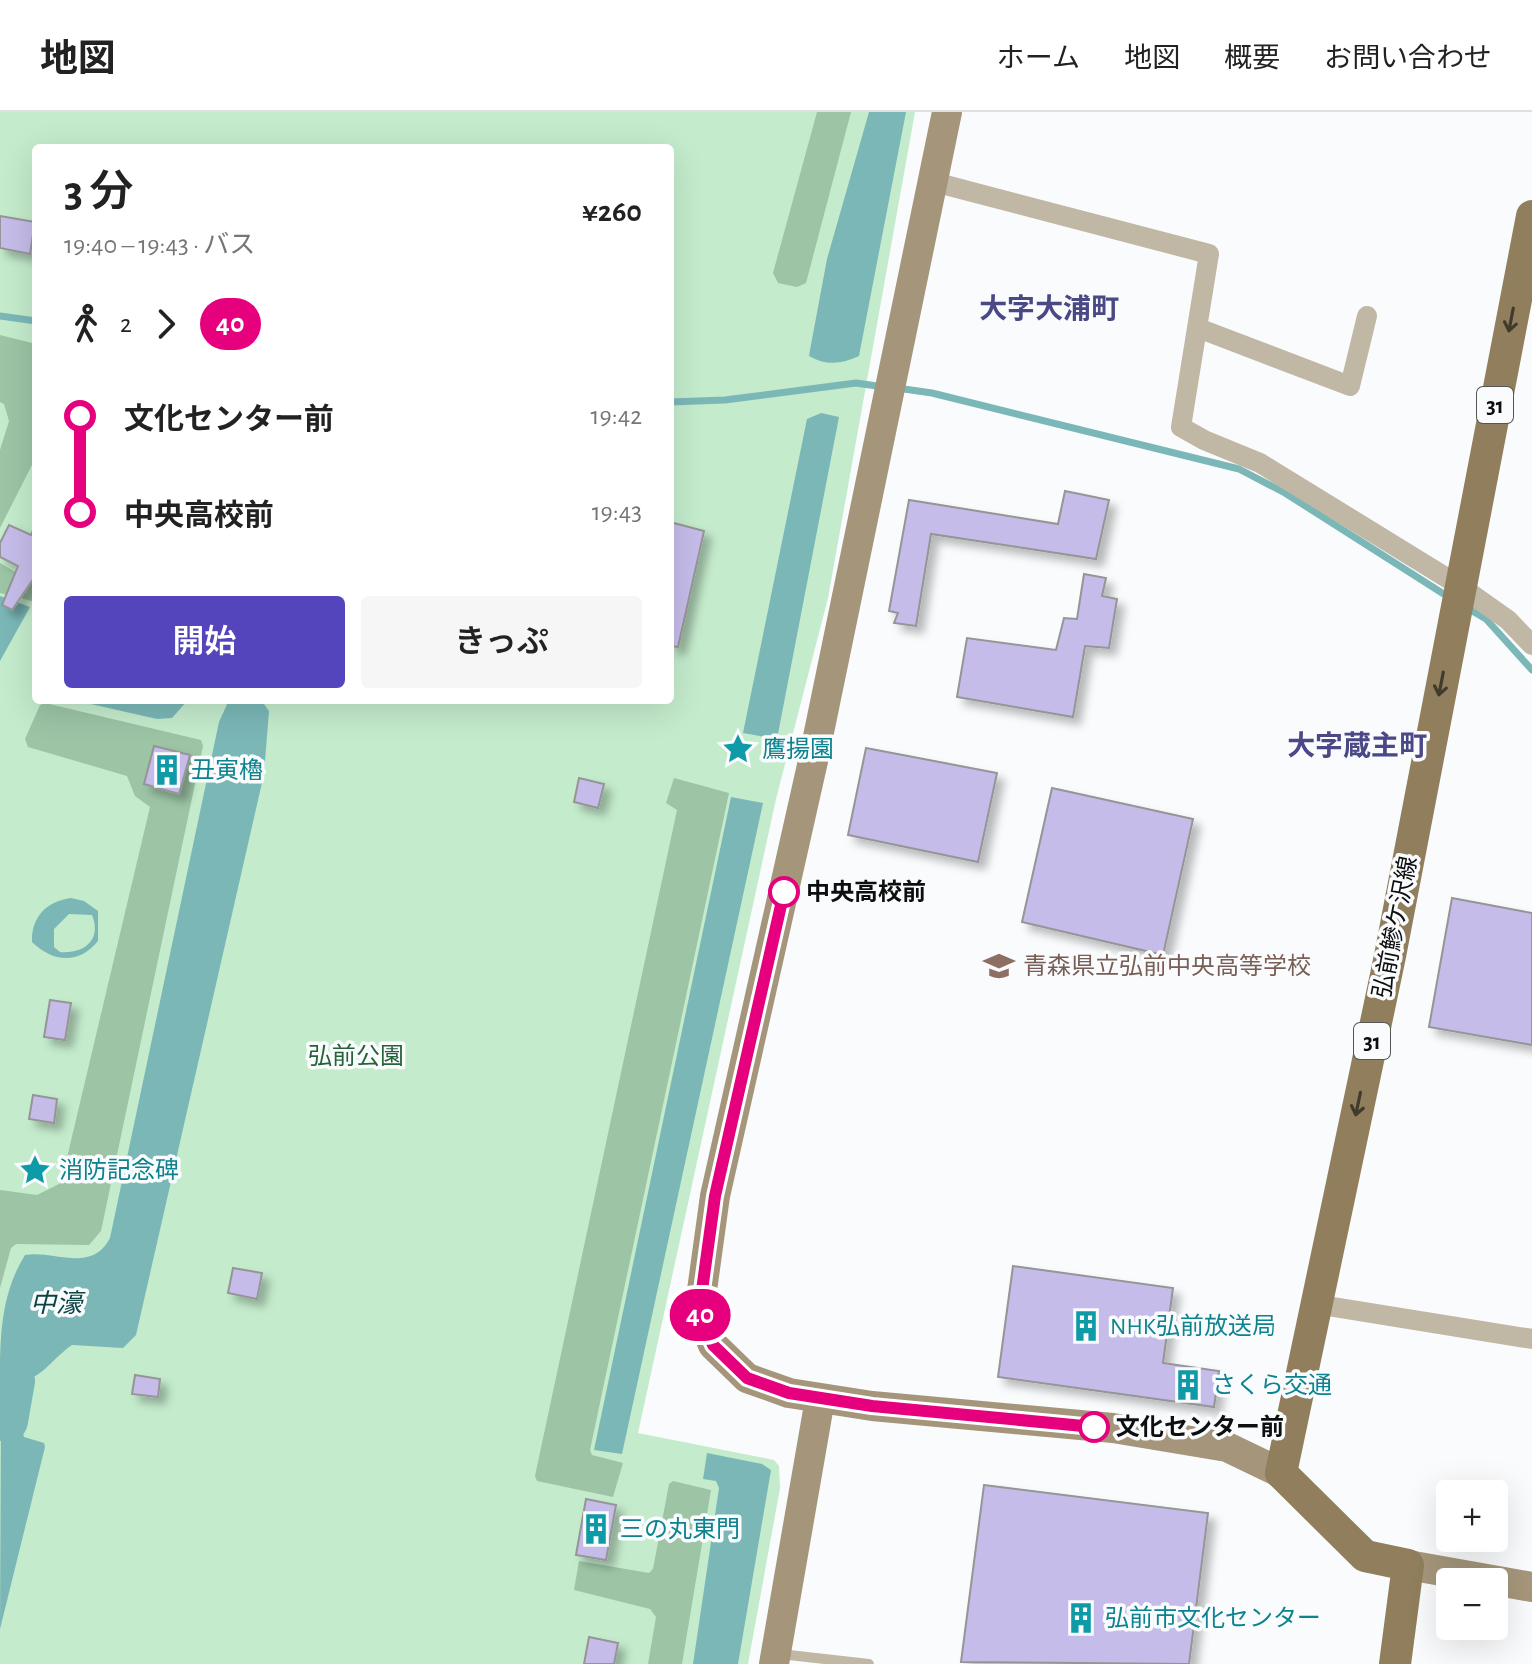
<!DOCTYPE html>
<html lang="ja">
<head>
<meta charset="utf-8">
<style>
  body { margin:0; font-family:"Alegreya Sans","Noto Sans JP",sans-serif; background:#f6f6f6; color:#222; height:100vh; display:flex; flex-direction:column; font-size:30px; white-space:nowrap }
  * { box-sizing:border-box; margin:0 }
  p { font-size:26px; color:#767676 }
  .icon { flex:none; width:44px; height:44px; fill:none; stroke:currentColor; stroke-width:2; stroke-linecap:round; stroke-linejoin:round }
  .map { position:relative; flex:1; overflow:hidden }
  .drawer { position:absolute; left:32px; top:32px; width:642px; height:560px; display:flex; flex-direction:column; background:#fff; border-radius:8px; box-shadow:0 8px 32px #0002 }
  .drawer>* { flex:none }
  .badge { padding:0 16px; border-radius:26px; font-size:28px; line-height:52px }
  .controls { position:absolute; left:1436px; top:1368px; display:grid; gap:16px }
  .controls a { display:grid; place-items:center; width:72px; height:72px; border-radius:8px; background:#fff; box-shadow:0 8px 32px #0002; font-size:40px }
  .map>.badge { position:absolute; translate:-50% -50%; box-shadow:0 0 0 4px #fff }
  .legs { display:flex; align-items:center; gap:12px; height:88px; padding:0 32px; font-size:26px }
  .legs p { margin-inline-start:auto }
  .overview { display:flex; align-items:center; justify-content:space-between; height:136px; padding:0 32px }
  h1 { font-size:44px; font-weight:600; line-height:60px }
  .action { display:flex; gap:16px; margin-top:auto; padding:16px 32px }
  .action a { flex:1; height:92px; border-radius:8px; background:#5445bd; color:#fff; font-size:32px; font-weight:600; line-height:92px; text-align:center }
  .action a+a { background:#f6f6f6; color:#222 }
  ul { padding:0 32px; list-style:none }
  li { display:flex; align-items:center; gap:28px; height:96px; font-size:30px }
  li i { display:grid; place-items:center; width:12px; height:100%; margin:0 10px; background:currentColor }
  li i::after { content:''; width:20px; height:20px; margin:-10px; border:6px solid; border-radius:50%; background:#fff }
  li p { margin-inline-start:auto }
  li:first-child i { background:linear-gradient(#0000 50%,currentColor 0) }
  li:last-child i { background:linear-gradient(currentColor 50%,#0000 0) }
  header { display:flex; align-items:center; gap:48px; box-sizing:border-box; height:112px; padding:0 40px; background:#fff; border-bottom:2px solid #e0e0e0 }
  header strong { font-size:38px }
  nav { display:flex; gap:44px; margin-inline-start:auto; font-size:28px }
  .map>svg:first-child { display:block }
  .green { fill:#c4ebcc; fill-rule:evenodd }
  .forest { fill:#9cc4a5 }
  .water { fill:#7bb7b7; fill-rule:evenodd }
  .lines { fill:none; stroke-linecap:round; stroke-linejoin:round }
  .stream { stroke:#7bb7b7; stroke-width:7 }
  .river { stroke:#7bb7b7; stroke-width:42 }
  .building { fill:#c5bce9; stroke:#959597; stroke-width:2; filter:url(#shadow) }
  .lane { stroke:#c1b7a5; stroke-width:10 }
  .street { stroke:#c1b7a5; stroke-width:20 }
  .secondary { stroke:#a5967b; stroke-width:30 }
  .primary { stroke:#907e5c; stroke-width:32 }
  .oneway { stroke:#413b2d }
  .line-1-casing { stroke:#fff; stroke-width:18 }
  .line-1 { stroke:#e6007e; stroke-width:12 }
  .stop-1-dot { fill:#fff; stroke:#e6007e; stroke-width:4 }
  .labels { text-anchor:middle; stroke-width:7; stroke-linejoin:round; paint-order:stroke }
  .shield { fill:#f9fbfd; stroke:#545556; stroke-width:2 }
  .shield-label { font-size:22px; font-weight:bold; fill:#0d0e0e }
  .culture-label { font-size:24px; fill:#0d838f; stroke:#f9fbfd; text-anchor:start }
  .stop-label { font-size:24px; font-weight:bold; fill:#0d0e0e; stroke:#f9fbfd; text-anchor:start }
  .street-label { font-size:24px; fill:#0d0e0e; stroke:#f9fbfd }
  .education-label { font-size:24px; fill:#785e54; stroke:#f9fbfd; text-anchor:start }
  .park-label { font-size:24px; fill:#256239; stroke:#f9fbfd }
  .water-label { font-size:26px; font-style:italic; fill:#094344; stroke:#f9fbfd }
  .quarter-label { font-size:28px; font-weight:bold; fill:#4a4885; stroke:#f9fbfd }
</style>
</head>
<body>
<header>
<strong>地図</strong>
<nav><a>ホーム</a><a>地図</a><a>概要</a><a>お問い合わせ</a></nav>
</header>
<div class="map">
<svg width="1532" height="1552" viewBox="0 0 1532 1552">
  <defs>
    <filter id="shadow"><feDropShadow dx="7" dy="7" stdDeviation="4" flood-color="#0004"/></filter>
  </defs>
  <rect width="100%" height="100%" fill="#f9fbfd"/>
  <path class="green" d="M0 0H915L828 486 776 687 638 1321 774 1348 779 1354 780 1376 748 1552H0ZM36 36H670V588H36Z"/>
  <path class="forest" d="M817 0H851L806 171 797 175 778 171 773 161Z
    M0 223 36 232V345L0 416V338L9 309 4 292 0 290Z
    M0 451 36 472V490L0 481Z
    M45 591 201 628 203 634 101 1119 89 1133 16 1132 11 1136 0 1176V1078L37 1083 61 1071 150 695 135 684 127 664 28 635 25 627 40 593Z
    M674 666 729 681 590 1338 592 1343 623 1351 613 1385 537 1369 535 1364 677 698 666 691Z
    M673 1369 711 1378 682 1552H648L656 1505 650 1497 574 1478 579 1449 649 1461 653 1457 669 1372Z"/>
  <path class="water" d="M869 0H906L859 244C842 252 826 254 809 244L810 238 827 147Z
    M821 301 839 305 777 627 743 621 807 307Z
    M0 484 30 495 0 549Z
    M73 588H188L172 606 157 607Z
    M229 588H261L269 599 264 662 136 1223 123 1236 72 1233C49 1248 33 1283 0 1263 0 1221 2 1180 25 1143 55 1138 91 1162 110 1126L219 610Z
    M731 685 763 691 622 1342 594 1338Z
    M71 786 84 789 98 799V829C79 853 52 850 32 830 31 805 47 789 71 786ZM69 802 92 803C102 828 84 842 60 840L54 835V817Z
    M1 1307 20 1311 24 1325 44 1331 45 1335 0 1517Z
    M707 1341 762 1352 771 1358 738 1552H693L719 1376 716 1369 703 1367Z"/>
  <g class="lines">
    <path class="stream" d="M0 204 36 209
      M897 276 932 281 1239 357 1285 381 1450 486
      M670 290 725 288 856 271 884 275
      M1464 494 1486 507 1532 558"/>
    <path class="river" d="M7 1309 14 1269"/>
  </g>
  <path class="building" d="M0 104 35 110 30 142 0 136Z
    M1065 379 1109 388 1096 447 931 422 916 514 894 511 898 501 889 499 909 388 1058 412Z
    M670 410 704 419 678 535 670 534Z
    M36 412V463L12 498 2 493 18 454 0 445V431L9 413 31 423Z
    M1084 462 1106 466 1102 484 1117 487 1109 536 1085 534 1073 605 957 585 967 526 1056 538 1064 506 1077 507Z
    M154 634 190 643 179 682 144 672Z
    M866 636 997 661 978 750 848 723Z
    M579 666 604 672 598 696 574 690Z
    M1052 676 1193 707 1163 843 1022 810Z
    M1452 786 1532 801V933L1429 915Z
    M50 888 71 891 65 928 44 925Z
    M33 983 57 987 54 1011 29 1007Z
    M1013 1154 1173 1176 1163 1251 1219 1259 1214 1295 998 1265Z
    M233 1156 262 1161 257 1187 228 1181Z
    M135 1263 160 1267 158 1285 132 1282Z
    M984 1373 1208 1401 1189 1552 961 1550Z
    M586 1387 616 1393 606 1448 576 1443Z
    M589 1525 618 1531 614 1552H584Z"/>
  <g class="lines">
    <path class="lane" d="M780 1542 869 1552"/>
    <path class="street" d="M934 70 1209 142 1181 315 1204 328 1260 351 1460 474 1508 508 1532 533
      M1198 216 1350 274 1367 204
      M1315 1192 1532 1227"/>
    <path class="secondary" d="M947 0 813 649 715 1084 699 1200 713 1233 747 1266 789 1281 872 1294 1113 1316 1227 1335 1281 1361
      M1408 1453 1532 1475
      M774 1552 820 1287"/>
    <path class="primary" d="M1395 1552 1408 1453 1365 1444 1281 1361 1390 844 1532 104"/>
  </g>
  <defs><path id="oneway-shaft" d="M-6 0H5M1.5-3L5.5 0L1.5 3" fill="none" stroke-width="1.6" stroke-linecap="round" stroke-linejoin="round" transform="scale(2)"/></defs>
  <g class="oneway">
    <use href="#oneway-shaft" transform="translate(1511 208) rotate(101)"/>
    <use href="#oneway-shaft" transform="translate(1441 572) rotate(101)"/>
    <use href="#oneway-shaft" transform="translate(1358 992) rotate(102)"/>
  </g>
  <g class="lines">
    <defs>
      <path id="line-1" d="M784 780 715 1084 699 1200 713 1233 747 1266 789 1281 872 1294 1094 1315"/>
    </defs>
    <use href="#line-1" class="line-1-casing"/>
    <use href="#line-1" class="line-1"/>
  </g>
  <defs>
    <symbol id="sight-bare" viewBox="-9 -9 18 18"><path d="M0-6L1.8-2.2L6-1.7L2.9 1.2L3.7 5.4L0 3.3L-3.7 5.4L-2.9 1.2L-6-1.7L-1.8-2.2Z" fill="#0f9aa8" stroke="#f9fbfd" stroke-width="2.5" paint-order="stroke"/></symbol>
    <symbol id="building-bare" viewBox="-9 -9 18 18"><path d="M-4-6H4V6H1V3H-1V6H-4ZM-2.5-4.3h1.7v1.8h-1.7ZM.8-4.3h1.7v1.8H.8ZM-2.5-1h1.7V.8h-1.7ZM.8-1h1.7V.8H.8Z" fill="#0f9aa8" stroke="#f9fbfd" stroke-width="2.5" paint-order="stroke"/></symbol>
    <symbol id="school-bare" viewBox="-9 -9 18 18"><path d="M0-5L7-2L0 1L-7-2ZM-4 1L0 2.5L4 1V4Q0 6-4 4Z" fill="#8d6e63" stroke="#f9fbfd" stroke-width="2.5" paint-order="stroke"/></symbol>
  </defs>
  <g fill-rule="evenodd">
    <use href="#sight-bare" x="716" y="615" width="44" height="44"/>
    <use href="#building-bare" x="145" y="636" width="44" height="44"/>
    <use href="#school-bare" x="977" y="832" width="44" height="44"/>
    <use href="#sight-bare" x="13" y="1036" width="44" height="44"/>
    <use href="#building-bare" x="1064" y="1192" width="44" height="44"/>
    <use href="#building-bare" x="1166" y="1251" width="44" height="44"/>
    <use href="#building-bare" x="574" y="1395" width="44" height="44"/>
    <use href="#building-bare" x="1059" y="1484" width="44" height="44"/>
  </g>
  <g class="stop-1-dot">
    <circle cx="784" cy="780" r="14"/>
    <circle cx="1094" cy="1315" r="14"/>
  </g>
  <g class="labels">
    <g class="shield">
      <rect x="1477" y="275" width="36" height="36" rx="6"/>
      <rect x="1354" y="911" width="36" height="36" rx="6"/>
    </g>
    <g class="shield-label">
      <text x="1495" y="301">31</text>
      <text x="1372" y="937">31</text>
    </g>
    <g class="culture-label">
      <text x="762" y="645">鷹揚園</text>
      <text x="191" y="666">丑寅櫓</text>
      <text x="59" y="1066">消防記念碑</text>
      <text x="1110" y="1222">NHK弘前放送局</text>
      <text x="1212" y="1281">さくら交通</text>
      <text x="620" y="1425">三の丸東門</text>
      <text x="1105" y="1514">弘前市文化センター</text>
    </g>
    <g class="stop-label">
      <text x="806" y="788">中央高校前</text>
      <text x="1116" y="1323">文化センター前</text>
    </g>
    <g class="street-label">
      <text transform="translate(1395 815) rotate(-79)" y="8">弘前鰺ケ沢線</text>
    </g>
    <g class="education-label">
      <text x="1023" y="862">青森県立弘前中央高等学校</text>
    </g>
    <g class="park-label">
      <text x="356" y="952">弘前公園</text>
    </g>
    <g class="water-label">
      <text x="56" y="1200">中濠</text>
    </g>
    <g class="quarter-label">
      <text x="1049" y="206">大字大浦町</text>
      <text x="1357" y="643">大字蔵主町</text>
    </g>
  </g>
</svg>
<div class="controls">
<a>+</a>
<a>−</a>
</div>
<b class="badge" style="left:700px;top:1203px;background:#e6007e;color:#fff">40</b>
<section class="drawer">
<div class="overview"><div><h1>3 分</h1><p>19:40 – 19:43 · バス</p></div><b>¥260</b></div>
<div class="legs"><svg class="icon" aria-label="walk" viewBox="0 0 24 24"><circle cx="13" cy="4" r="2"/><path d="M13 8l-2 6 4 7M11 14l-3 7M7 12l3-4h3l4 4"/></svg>2<svg class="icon" aria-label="forward" viewBox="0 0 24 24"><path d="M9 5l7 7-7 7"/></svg><b class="badge" style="background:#e6007e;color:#fff">40</b></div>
<ul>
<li><i style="color:#e6007e"></i><b>文化センター前</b><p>19:42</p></li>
<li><i style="color:#e6007e"></i><b>中央高校前</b><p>19:43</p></li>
</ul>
<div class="action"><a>開始</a><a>きっぷ</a></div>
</section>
</div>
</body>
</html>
